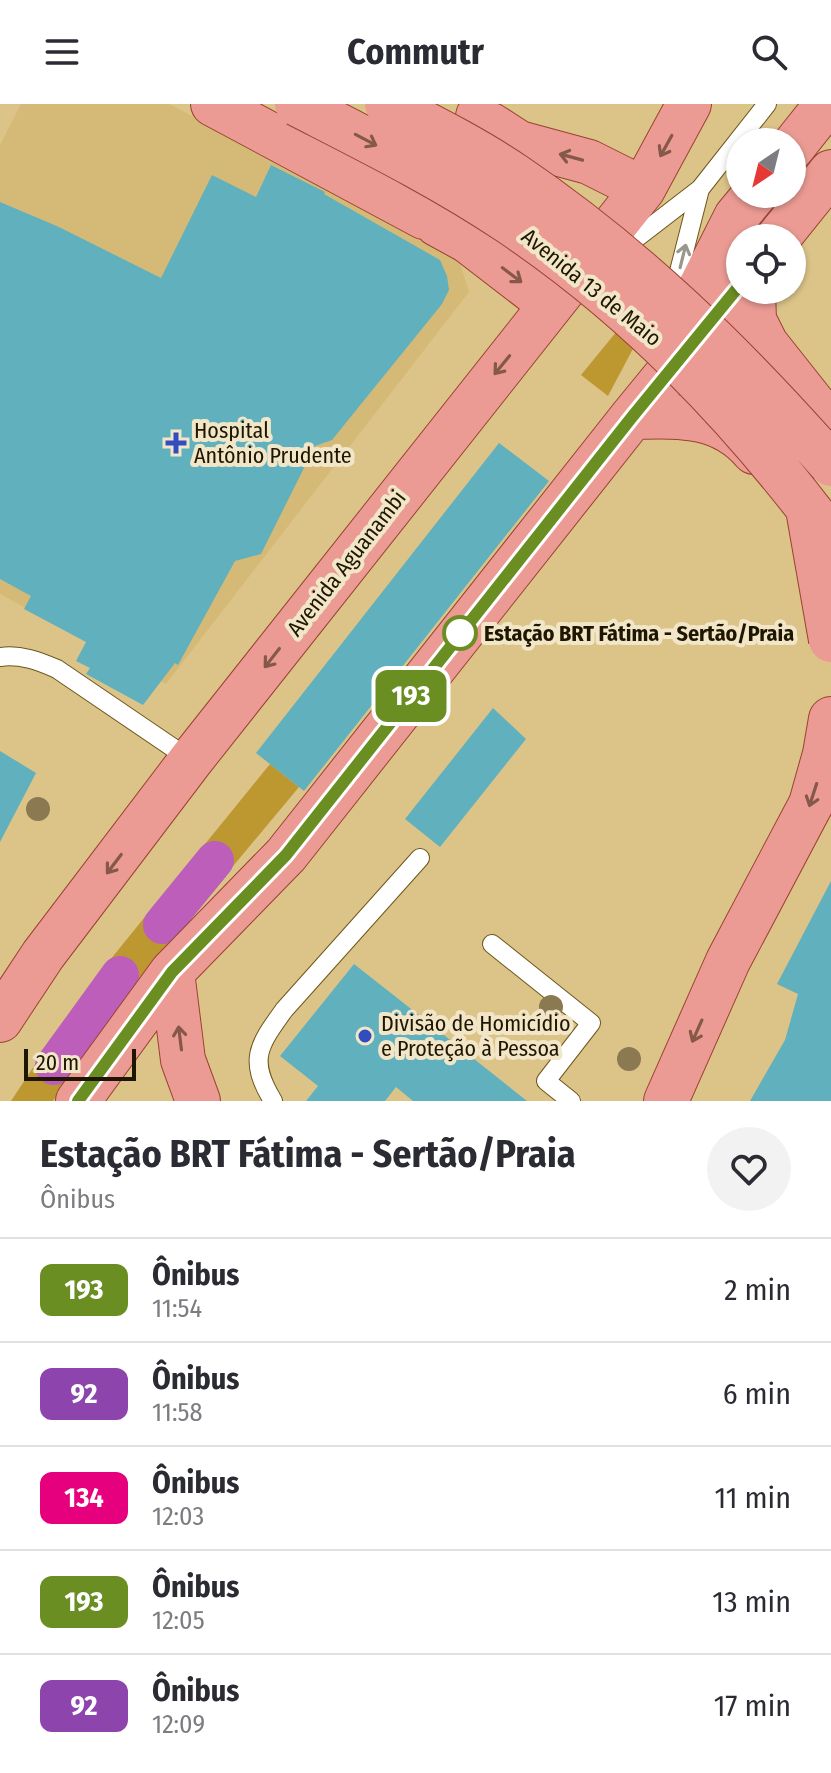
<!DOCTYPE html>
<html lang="pt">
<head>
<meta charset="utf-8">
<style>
  body { margin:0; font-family:"Fira Sans Condensed",sans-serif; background:#f2f2f3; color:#2b2b33; height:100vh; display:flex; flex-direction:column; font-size:30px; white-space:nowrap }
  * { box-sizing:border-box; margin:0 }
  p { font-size:26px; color:#7c7c81 }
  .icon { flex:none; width:44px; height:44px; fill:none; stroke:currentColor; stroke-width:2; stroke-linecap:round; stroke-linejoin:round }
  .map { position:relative; height:997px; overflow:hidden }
  .panel { display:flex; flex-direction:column; background:#fff; flex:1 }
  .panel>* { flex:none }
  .badge { padding:0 16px; border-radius:12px; font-size:28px; line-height:52px }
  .needle { width:52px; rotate:215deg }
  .controls { position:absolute; left:726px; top:24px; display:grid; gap:16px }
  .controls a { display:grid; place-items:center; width:80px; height:80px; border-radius:50%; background:#fff; box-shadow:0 2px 6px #0004; font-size:40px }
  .scale { position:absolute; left:24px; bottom:20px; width:112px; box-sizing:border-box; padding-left:8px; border:4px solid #1f1601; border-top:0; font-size:22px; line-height:28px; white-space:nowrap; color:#1f1601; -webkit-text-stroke:6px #f2e6c9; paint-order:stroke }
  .map>.badge { position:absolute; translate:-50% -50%; box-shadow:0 0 0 4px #fff }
  .round { display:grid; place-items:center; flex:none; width:84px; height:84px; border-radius:42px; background:#f2f2f3 }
  .summary { display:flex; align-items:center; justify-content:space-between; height:136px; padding:0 40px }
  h1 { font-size:38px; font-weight:700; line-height:60px }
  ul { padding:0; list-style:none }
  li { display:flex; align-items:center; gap:24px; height:104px; padding:0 40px; border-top:2px solid #e1e1e2 }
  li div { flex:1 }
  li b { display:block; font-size:30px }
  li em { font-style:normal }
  li .badge { min-width:88px; font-weight:700; text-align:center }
  header { display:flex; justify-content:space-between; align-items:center; height:104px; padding:0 40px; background:#fff; font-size:36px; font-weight:700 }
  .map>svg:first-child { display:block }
  .built { fill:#d5ba77 }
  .green { fill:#bd9831 }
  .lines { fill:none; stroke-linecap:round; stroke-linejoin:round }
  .canal { stroke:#bc5eba; stroke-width:38 }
  .building { fill:#60b0bd }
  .service-casing { stroke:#6c571b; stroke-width:20 }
  .primary-casing { stroke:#9a4232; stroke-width:46 }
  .service { stroke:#fff; stroke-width:18 }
  .primary { stroke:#eb9b94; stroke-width:44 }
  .primary-bridge-casing { stroke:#9a4232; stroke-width:46; stroke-linecap:butt }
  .primary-bridge { stroke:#eb9b94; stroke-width:44 }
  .tree { fill:#8a7951 }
  .oneway { stroke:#85584a }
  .oneway2 { stroke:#9a968d }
  .line-casing { stroke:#fff; stroke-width:18 }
  .line { stroke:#6b8e23; stroke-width:12 }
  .poi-dot { fill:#324dbe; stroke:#f2e6c9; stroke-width:3 }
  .stop-dot { fill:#fff; stroke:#6b8e23; stroke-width:4 }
  .labels { text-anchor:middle; stroke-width:8; stroke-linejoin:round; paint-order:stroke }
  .street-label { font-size:22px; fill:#1f1601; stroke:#f2e6c9 }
  .poi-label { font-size:22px; fill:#1f1601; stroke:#f2e6c9; text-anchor:start }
  .stop-label { font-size:22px; font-weight:bold; fill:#1f1601; stroke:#f2e6c9; text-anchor:start }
</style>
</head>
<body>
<header><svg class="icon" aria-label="menu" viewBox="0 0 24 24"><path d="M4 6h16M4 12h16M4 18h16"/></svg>Commutr<svg class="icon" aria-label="search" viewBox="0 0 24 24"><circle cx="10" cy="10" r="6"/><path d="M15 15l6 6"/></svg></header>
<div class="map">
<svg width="831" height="997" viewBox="0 0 831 997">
  <rect width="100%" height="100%" fill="#dcc489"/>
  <path class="built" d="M21 0H169L457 149 469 188 166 580 0 490V41Z"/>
  <path class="green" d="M689 139 608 292 581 271Z
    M270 660 299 683 229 767 201 745Z
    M148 809 176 833 134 883 106 861Z
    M40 953 69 973 53 997H11Z"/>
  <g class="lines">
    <path class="canal" d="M162 821 215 756
      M54 962 120 871"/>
  </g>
  <path class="building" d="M271 61 325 88 324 90 440 156 447 172 449 186 442 200 332 336 315 342 261 450 235 457 178 561 175 559 143 601 86 570 90 564 76 557 86 538 24 505 31 492 0 475V98L59 123 161 174 212 71 256 93Z
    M499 339 549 377 304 687 256 649Z
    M493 604 526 635 440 743 405 715Z
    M0 647 36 669 0 738Z
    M831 777V997H750L785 936 798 890 777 880Z
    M354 860 415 908 527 997H413L396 983 385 997H306L318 982 280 952Z"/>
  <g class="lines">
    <defs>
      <path id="service" d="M617 149 700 85 767 0
        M672 195 700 85
        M0 553C20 550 39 557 57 565L191 656
        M492 840 591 919 546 977 571 997
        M273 997C248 956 258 942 284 906L420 754"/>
      <path id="primary" d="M213 0 424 113 479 122 504 115 516 104 521 85 519 62 478 12
        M491 21 519 39 589 58 643 85
        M792 44 827 0
        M437 120 468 137 551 201
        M778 134 831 68
        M753 186 754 216 766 240 831 322
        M677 230 736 113 755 90
        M632 313C678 312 721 309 754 348
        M172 868 183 956 198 997
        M0 916 43 851 191 656 643 85 689 0
        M78 997 172 868 286 751 632 313 740 181
        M666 997 728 857 811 700 825 650 831 615"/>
    </defs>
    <use href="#service" class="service-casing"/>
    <use href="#primary" class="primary-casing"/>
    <use href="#service" class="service"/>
    <use href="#primary" class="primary"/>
    <defs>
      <path id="primary-bridge" d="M297 0C369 37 442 73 509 118 637 204 739 311 831 434
        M387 0C430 22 474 44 514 71 634 152 736 252 831 360
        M808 405 831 536"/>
    </defs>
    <use href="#primary-bridge" class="primary-bridge-casing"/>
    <use href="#primary-bridge" class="primary-bridge"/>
  </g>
  <g class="tree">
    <circle cx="38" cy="705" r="12"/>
    <circle cx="551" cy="903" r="12"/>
    <circle cx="629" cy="955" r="12"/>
  </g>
  <defs><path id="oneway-shaft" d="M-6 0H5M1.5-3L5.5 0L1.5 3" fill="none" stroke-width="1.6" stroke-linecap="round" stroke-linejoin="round" transform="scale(2)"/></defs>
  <g class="oneway">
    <use href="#oneway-shaft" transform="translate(366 36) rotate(28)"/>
    <use href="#oneway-shaft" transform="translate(666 42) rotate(119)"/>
    <use href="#oneway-shaft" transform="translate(571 53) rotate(-165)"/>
    <use href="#oneway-shaft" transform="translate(512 171) rotate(37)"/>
    <use href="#oneway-shaft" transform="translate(502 261) rotate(129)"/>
    <use href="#oneway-shaft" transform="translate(272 554) rotate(128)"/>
    <use href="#oneway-shaft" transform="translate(813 691) rotate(108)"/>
    <use href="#oneway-shaft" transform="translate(114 760) rotate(127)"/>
    <use href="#oneway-shaft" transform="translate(697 927) rotate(114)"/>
    <use href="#oneway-shaft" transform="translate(180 934) rotate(-97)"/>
  </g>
  <use class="oneway2" href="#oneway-shaft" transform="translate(683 152) rotate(-76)"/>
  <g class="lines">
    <defs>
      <path id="line" d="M78 997 172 868 286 751 632 313 740 181"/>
    </defs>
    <use href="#line" class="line-casing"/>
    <use href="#line" class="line"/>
  </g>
  <g class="poi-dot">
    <path d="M172 327h8v8h8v8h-8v8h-8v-8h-8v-8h8z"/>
    <circle cx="365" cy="932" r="8"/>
  </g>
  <circle class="stop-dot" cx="460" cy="529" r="16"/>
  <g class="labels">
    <g class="street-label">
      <text transform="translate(592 183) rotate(39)" y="8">Avenida 13 de Maio</text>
      <text transform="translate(346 459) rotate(-52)" y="8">Avenida Aguanambi</text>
    </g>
    <g class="poi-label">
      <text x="194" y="334">Hospital<tspan x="194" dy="25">Antônio Prudente</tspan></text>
      <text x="381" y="927">Divisão de Homicídio<tspan x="381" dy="25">e Proteção à Pessoa</tspan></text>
    </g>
    <g class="stop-label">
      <text x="484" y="537">Estação BRT Fátima - Sertão/Praia</text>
    </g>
  </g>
</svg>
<div class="controls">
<a><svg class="needle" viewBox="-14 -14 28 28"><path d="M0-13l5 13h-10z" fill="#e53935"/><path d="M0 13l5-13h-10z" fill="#7c7c81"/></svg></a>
<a><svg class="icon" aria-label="locate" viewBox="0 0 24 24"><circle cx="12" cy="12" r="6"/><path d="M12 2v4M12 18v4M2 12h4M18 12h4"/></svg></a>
</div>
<div class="scale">20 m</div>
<b class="badge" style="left:411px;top:592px;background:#6b8e23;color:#fff">193</b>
</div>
<section class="panel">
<div class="summary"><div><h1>Estação BRT Fátima - Sertão/Praia</h1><p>Ônibus</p></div><a class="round"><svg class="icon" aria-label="heart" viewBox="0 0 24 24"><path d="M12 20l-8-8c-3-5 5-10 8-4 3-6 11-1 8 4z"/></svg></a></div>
<ul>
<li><span class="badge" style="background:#6b8e23;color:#fff">193</span><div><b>Ônibus</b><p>11:54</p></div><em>2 min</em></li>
<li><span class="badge" style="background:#8e44ad;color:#fff">92</span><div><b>Ônibus</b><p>11:58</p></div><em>6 min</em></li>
<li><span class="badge" style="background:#e6007e;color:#fff">134</span><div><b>Ônibus</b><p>12:03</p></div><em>11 min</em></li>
<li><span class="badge" style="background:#6b8e23;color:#fff">193</span><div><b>Ônibus</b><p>12:05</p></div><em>13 min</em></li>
<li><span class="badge" style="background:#8e44ad;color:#fff">92</span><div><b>Ônibus</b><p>12:09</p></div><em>17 min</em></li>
</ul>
</section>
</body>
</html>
